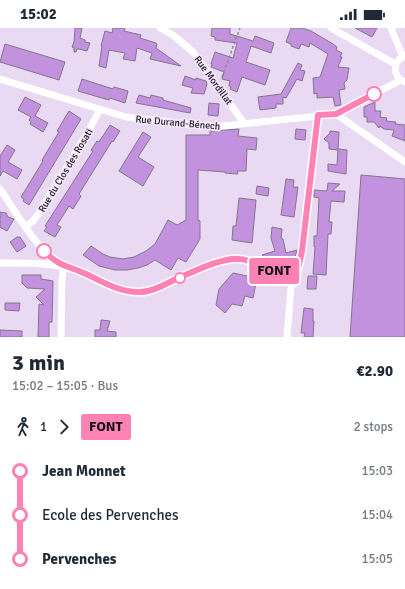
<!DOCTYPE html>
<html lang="en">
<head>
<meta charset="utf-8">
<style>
  body { margin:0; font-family:Signika,sans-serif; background:#f2f2f3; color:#1f2937; height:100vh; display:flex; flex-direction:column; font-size:15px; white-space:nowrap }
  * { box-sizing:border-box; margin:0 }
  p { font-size:13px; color:#747a83 }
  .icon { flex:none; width:22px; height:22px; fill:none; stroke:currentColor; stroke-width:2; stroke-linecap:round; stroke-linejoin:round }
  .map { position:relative; height:309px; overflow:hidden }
  .details { display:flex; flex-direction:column; background:#fff; flex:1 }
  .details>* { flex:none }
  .badge { padding:0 8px; border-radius:3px; font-size:14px; line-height:26px }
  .map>.badge { position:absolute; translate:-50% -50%; box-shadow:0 0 0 2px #fff }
  .legs { display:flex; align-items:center; gap:6px; height:44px; padding:0 12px; font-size:13px }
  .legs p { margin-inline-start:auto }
  .overview { display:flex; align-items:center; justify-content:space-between; height:68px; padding:0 12px }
  h1 { font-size:22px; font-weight:700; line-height:30px }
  ul { padding:0 12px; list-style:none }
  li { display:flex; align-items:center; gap:14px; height:44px; font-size:15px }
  li i { display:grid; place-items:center; width:6px; height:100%; margin:0 5px; background:currentColor }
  li i::after { content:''; width:10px; height:10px; margin:-5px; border:3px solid; border-radius:50%; background:#fff }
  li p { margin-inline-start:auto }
  li:first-child i { background:linear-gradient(#0000 50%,currentColor 0) }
  li:last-child i { background:linear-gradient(currentColor 50%,#0000 0) }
  .status { display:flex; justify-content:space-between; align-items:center; height:28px; padding:0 20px; background:#fff; direction:ltr }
  .status svg { height:11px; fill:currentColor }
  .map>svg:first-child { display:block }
  .building { fill:#c392de; stroke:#83758c }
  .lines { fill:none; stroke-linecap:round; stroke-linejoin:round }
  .path { stroke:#94889a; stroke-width:1.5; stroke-dasharray:3 2; stroke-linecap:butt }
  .minor { stroke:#fff; stroke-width:7 }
  .line-1-casing { stroke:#fff; stroke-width:9 }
  .line-1 { stroke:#ff82b4; stroke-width:6 }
  .stop-1-dot { fill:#fff; stroke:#ff82b4; stroke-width:2 }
  .labels { text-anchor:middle; stroke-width:3.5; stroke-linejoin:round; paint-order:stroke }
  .street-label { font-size:10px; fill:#1f1a22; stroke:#f4e8fc }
</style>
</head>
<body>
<div class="status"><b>15:02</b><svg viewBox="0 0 49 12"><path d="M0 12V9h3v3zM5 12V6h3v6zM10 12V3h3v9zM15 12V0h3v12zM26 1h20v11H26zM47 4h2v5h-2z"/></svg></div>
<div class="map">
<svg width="405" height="309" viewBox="0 0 405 309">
  <rect width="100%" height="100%" fill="#e9d9f2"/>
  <path class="building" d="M75 0H82L80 10 85 12V14L90 15 87 23 79 21H77L76 24H74V20L72 19 74 14Z
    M113 0H125L124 3 141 7 140 10 156 15 157 16 156 20 181 38 150 31 152 25 137 20 135 33 123 31 125 25 109 22 106 40 99 38 102 18H101L105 3 112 5Z
    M212 0H230V6L253 13 255 8 274 15 271 25 251 18 246 34 270 42 265 57 242 49 237 64 230 61 231 59 229 58V57L230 53 222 51 224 44 211 39 212 36H211L215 24 233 30 237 15 215 12V9L211 8Z
    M291 0H302L311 3 333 16 337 19 336 22 342 25 340 29H342L338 39 349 40 347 52 344 55 345 61 339 62 341 77 335 78 333 69 317 70V65L314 66 313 50 320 49 328 26 310 15 309 19 301 16 299 21 291 18V16L286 14Z
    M355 0H377L372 9Z
    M5 16 65 34 59 52 0 34Z
    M298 35 302 37 300 42 305 43 302 53 297 51 286 70 283 69V76H276V80L260 82 258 69 281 66Z
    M185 48 196 52V50L206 53 207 56 204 66 191 65 193 60 182 57Z
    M82 51 113 61 114 59 128 63 125 75 110 70 109 72 78 63Z
    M139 67 150 70 151 67 163 70V72L191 80 190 85 136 75Z
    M25 69 41 77 35 88 48 95 43 104 30 96 31 94 29 92 31 89 18 82Z
    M375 74V83H381L380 89 387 90 386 93 396 94 395 96 405 97V113L392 108 394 102 384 101 380 98 379 100 374 94H367V89H364V79Z
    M209 75 219 76 218 88 208 87Z
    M69 83 81 91 29 177 23 173 24 171 21 169 43 133 42 132 59 104 57 103Z
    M110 97 120 103 113 114 112 113 79 166 81 168 73 181 69 178 57 197 61 199 55 209 44 203 47 199 45 198 93 123 91 122 97 113 99 114Z
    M239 101 238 108 257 110 256 122 247 121 246 143H237L238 146 225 145V144L198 142V192L200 193V211L186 234 178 230 171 242 155 232 147 237 138 240 127 242H115L99 238 83 227 91 218 103 226 110 229 123 231 134 229 146 223 155 216 168 192 177 197 186 192V107H210V103Z
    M296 101 306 102 305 112 295 111Z
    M330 103 339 104 338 122 329 121V115L324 111 330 105Z
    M143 104 151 109 138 129 154 139 143 158 119 143Z
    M7 117 15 122 8 134 22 142 17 151 3 143 0 148V128Z
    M338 121 347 122 346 146 328 143V136L337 137Z
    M361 147 405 151V309H350Z
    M286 151 294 152 293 159H298L294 189 281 187Z
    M328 155 340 156 332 163H345L344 174 331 173 329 194H332L331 206H328L326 247 313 246 315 219H314V208H317L319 170 314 169V162L327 163Z
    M257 158 269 160 268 168 256 166Z
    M239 170 256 172 252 215 232 212 233 198H236Z
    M0 184 6 185 8 189 14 191 7 203 0 199Z
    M272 199 282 201 281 210 283 211 286 225 297 222 293 238 281 239 262 227 275 223 271 210Z
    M17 209H20L26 218 17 224 10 214Z
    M233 245 257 250 253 270 245 268 242 278 232 276 225 285 216 277 219 261Z
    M22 247H41V251L53 253 52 294H49V309H38L39 276 44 277 36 269 45 261 27 260 22 255Z
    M308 248H317L316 261H307Z
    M5 275H20L19 283 5 282Z
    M304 280 313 281V293H314L313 309H304L305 305H301Z
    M101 292 110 293 107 303 116 304V309H95V302H100Z
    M0 302 22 303V309H0Z"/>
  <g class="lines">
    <path class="path" d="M222 49 240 0"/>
    <path class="minor" d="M160 0 173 7 193 24 244 95
      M331 0 395 36
      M391 0 403 29
      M0 51 126 89 198 97 223 98 336 86 401 52
      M405 54C392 49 392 33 405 28
      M336 86 405 134
      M0 161C15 182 38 224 60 236
      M25 199 33 193 39 185 89 102 100 81
      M0 235C26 235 53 234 78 243 98 250 116 264 138 264 149 265 162 258 172 253 191 244 211 234 232 231 255 229 274 247 296 249
      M61 309 62 251 64 238
      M287 309 291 260 296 249 302 223 318 87"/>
  </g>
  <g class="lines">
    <defs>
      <path id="line-1" d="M44 223C58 238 69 238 86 246 103 254 119 264 138 264 149 265 162 258 172 253 191 245 211 234 232 231 255 229 274 247 296 250L302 223 318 87 336 86 374 66"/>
    </defs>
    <use href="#line-1" class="line-1-casing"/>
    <use href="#line-1" class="line-1"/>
  </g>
  <g class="stop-1-dot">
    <circle cx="374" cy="66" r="7"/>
    <circle cx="44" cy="223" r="7"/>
    <circle cx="180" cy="250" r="5"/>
  </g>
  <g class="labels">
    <g class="street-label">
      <text transform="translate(214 52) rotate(54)" y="4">Rue Mordillat</text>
      <text transform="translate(178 94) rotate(5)" y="4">Rue Durand-Bénech</text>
      <text transform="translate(65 142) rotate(-59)" y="4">Rue du Clos des Rosati</text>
    </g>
  </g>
</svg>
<b class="badge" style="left:274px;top:243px;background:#ff82b4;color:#111">FONT</b>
</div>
<section class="details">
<div class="overview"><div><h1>3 min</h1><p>15:02 – 15:05 · Bus</p></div><b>€2.90</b></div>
<div class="legs"><svg class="icon" aria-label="walk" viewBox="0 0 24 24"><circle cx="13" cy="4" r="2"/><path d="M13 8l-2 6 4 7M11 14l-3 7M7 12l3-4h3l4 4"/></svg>1<svg class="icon" aria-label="forward" viewBox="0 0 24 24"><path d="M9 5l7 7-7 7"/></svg><b class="badge" style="background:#ff82b4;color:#111">FONT</b><p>2 stops</p></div>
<ul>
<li><i style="color:#ff82b4"></i><b>Jean Monnet</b><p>15:03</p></li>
<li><i style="color:#ff82b4"></i><span>Ecole des Pervenches</span><p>15:04</p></li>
<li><i style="color:#ff82b4"></i><b>Pervenches</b><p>15:05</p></li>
</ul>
</section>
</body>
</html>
